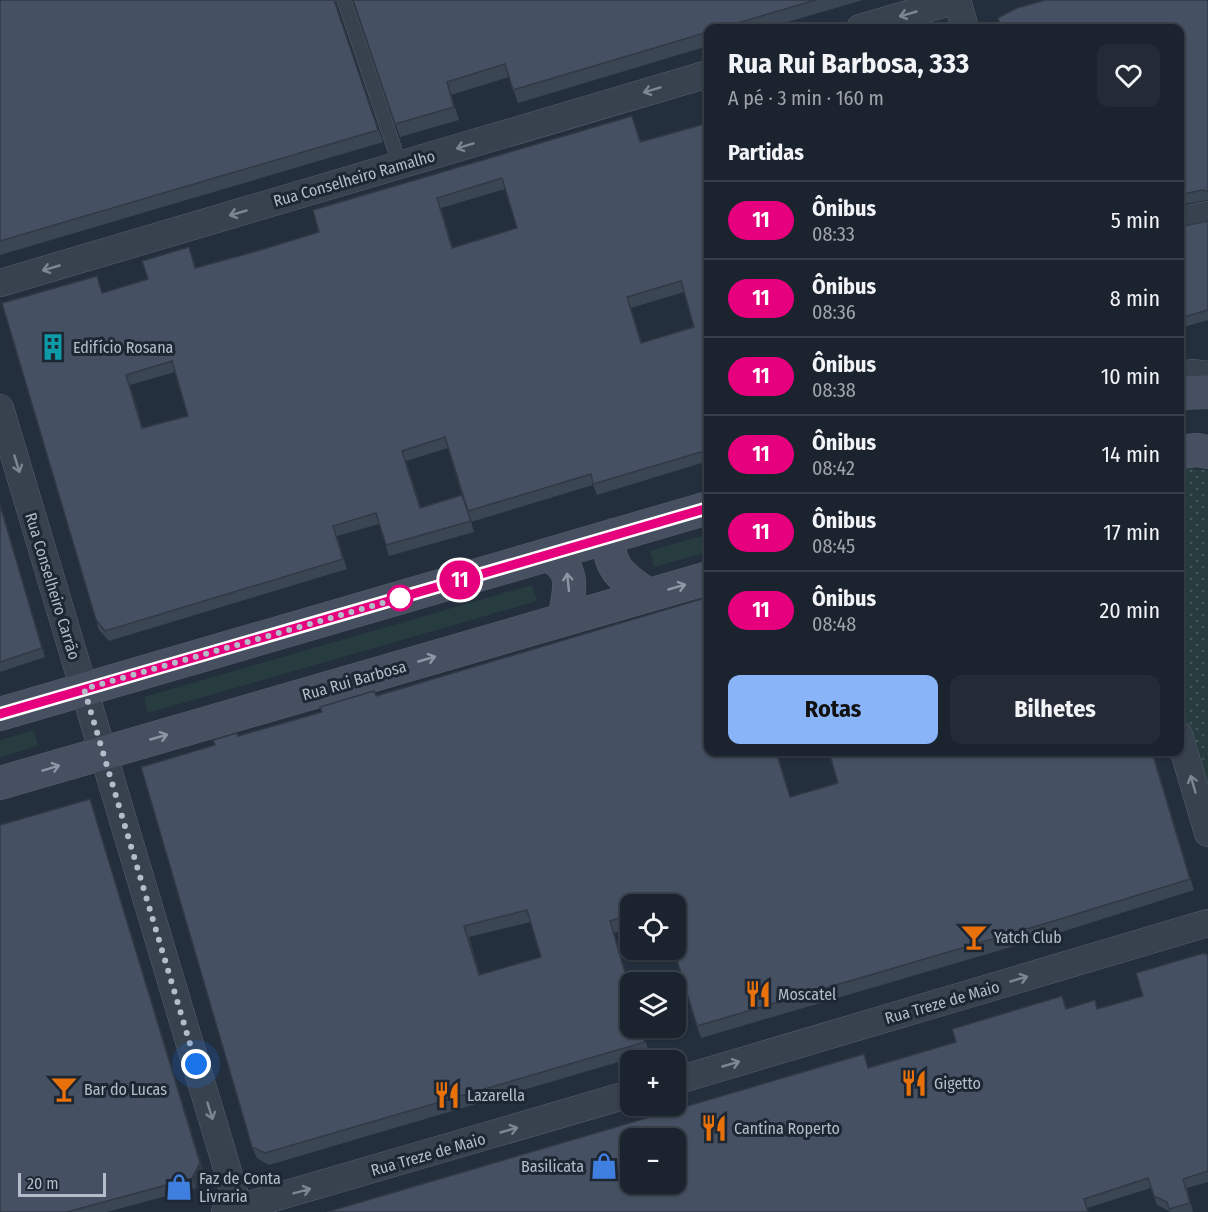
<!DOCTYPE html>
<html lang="pt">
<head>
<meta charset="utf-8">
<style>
  body { margin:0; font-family:"Fira Sans Condensed",sans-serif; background:#242b36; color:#f1f3f6; height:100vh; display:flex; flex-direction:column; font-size:22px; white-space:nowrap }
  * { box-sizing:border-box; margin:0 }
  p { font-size:20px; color:#a0a4aa }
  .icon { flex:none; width:33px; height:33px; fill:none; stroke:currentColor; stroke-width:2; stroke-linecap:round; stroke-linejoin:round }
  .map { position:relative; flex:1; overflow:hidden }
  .panel { position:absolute; left:704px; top:24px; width:480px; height:732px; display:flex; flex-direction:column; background:#1b232e; border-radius:12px; box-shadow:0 2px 4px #0004,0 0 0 2px #39404a }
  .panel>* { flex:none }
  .badge { padding:0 12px; border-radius:20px; font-size:21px; line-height:39px }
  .controls { position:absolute; left:620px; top:894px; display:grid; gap:12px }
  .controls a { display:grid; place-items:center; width:66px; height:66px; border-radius:12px; background:#1b232e; box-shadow:0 2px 4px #0004,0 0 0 2px #39404a; font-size:30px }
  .scale { position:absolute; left:18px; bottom:15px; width:88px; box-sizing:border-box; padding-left:6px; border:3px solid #b4bcc9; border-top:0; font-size:16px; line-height:21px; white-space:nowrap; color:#b4bcc9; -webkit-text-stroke:4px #1d2633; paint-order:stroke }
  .you { position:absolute; width:30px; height:30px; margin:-15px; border:4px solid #fff; border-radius:50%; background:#1a73e8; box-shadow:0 0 0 9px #1a73e833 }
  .map>.badge { position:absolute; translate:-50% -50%; box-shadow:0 0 0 3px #fff }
  h2 { padding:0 24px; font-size:22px; line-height:54px }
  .round { display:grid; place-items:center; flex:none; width:63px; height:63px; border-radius:12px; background:#242b36 }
  .summary { display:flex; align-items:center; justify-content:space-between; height:102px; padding:0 24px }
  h1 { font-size:28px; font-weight:700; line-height:45px }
  .action { display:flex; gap:12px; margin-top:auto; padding:12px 24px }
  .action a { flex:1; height:69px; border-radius:12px; background:#8ab4f8; color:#111; font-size:24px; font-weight:700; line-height:69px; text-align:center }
  .action a+a { background:#242b36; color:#f1f3f6 }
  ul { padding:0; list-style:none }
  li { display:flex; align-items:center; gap:18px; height:78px; padding:0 24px; border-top:2px solid #39404a }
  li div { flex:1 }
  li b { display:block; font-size:22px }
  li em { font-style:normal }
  li .badge { min-width:66px; font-weight:700; text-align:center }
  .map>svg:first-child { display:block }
  .grass { fill:#263c3f }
  .park { fill:url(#park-dots) }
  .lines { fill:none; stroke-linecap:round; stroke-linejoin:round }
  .lane-casing { stroke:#565f6c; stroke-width:15 }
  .street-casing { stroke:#565f6c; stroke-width:28 }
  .secondary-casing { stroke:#565f6c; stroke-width:34 }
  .lane { stroke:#38414e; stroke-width:14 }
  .street { stroke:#38414e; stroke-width:27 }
  .secondary { stroke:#465061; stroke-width:33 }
  .wall { fill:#3b4654; fill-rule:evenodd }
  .shaded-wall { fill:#303945 }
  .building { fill:#455162; stroke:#303945; stroke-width:1.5; fill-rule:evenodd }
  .oneway { stroke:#7c8592 }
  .oneway2 { stroke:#8e96a5 }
  .line-casing { stroke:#fff; stroke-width:14 }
  .line { stroke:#e6007e; stroke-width:9 }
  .walk { stroke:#b4bcc9; stroke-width:6; stroke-dasharray:0 10.8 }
  .stop-dot { fill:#fff; stroke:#e6007e; stroke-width:3 }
  .labels { text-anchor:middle; stroke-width:6; stroke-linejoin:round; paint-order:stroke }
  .street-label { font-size:16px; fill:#b4bcc9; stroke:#1d2633 }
  .poi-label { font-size:16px; fill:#b4bcc9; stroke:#1d2633; text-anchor:start }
</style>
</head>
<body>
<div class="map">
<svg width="1208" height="1212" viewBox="0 0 1208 1212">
  <defs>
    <pattern id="park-dots" width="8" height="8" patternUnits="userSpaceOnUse" patternTransform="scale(1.5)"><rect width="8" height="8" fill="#263c3f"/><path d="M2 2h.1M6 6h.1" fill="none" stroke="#435659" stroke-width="1.8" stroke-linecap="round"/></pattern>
  </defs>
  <rect width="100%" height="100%" fill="#242f3e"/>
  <path class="grass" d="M708 534V552L654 567 650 551Z
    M532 585 537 601 148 713 144 697Z
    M34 730 38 746 0 757V740Z"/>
  <path class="park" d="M1179 468 1208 470V792L1179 698Z"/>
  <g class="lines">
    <defs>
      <path id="lane" d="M344 0 400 165"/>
      <path id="street" d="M957 0 965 28
        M860 28 956 0
        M1179 221 1208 215
        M0 283 708 74
        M1179 375 1194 373 1208 375
        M0 408 240 1212
        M1179 735 1208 833
        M675 1081 1208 923
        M225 1212 630 1094"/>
      <path id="secondary" d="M1179 393 1208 392
        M1179 452 1197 450 1208 452
        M614 535 609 541C609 571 625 578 647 595
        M548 555C578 569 569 592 564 619
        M0 714 708 508
        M0 783 708 578"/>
    </defs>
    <use href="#lane" class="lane-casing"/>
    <use href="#street" class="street-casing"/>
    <use href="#secondary" class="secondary-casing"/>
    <use href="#lane" class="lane"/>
    <use href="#street" class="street"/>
    <use href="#secondary" class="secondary"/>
  </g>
  <path class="wall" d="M0 0H336L335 3 383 142 0 255Z
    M353 0H863L767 28H708V46L518 103 509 77 451 95 459 120 400 137Z
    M1208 0V200L1179 205V28Z
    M632 116 641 142 708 123V461L597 495 593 485 471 522V521L474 532 389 556 379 524 337 536 347 569 109 641 99 630 96 620 97 276 102 293 148 279 189 247 196 268 257 251 319 232ZM505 189 517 228 453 248 441 208ZM684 292 694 327 642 343 631 308ZM175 372 188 416 143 428 130 385ZM448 448 462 495 421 508 406 461Z
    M1208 221V320L1184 327 1179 336V227Z
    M0 503 45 657 0 672Z
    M376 696 777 752 790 797 1153 752 1194 890 1052 935 701 1038 697 1026 675 904H630V928L614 933 630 987V1028H642L649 1053 269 1165 257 1158 252 1147 215 745 238 736ZM531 922 541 957 480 975 469 937Z
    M90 799 204 1173 196 1188 107 1212H0Z
    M1208 955V1182L1187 1188 1193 1212H1170L1169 1211 1157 1205 1151 1188 1087 1208 869 1067 956 1042 1066 1009H1098L1143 996Z"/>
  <path class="shaded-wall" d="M1181 318 1184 327 1179 336V321Z
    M0 503 45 657 0 505Z
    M776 752H777L794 808 790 797Z
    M1152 752H1153L1194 890 1190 879Z
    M90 799 204 1173 196 1188 192 1178Z
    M610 921 630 987V990Z"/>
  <path class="building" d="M0 0H334L378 130 0 241Z
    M353 0H816L720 28H708V32L513 90 505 64 447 82 454 107 395 124Z
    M1045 0H1208V191L1202 190 1179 195V28H1001L998 18 1017 8Z
    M632 116 640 142 708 123V450L593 484 591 474 468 511 445 437 402 451 420 508 462 495 471 521 386 545 376 513 333 526 343 559 105 631 96 620 2 303 97 276 102 293 148 279 142 261 189 247 195 268 257 251 319 232 313 210ZM502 178 517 228 452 248 437 198ZM681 281 694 327 641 343 627 297ZM172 361 188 416 142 428 126 375Z
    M1208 221V310L1181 318 1179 321V227Z
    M0 505 42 648 0 662Z
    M708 597V752H776L790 797 838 783 829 752H1152L1190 879 1047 923 697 1026 674 950 675 904H630V915L610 921 630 990V1028H641L645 1042 265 1153 252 1147 141 767 215 745 213 740 237 733 238 736 322 712 320 707 374 691 376 696ZM527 910 541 957 479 975 464 926Z
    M90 799 200 1163 192 1178 67 1212H0V825Z
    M1204 953 1208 955V1171L1183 1179 1190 1203 1169 1209 1167 1202 1154 1196 1148 1178 1084 1199 1088 1212H327L864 1054 868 1068 956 1042 952 1029 1062 996 1066 1009 1095 1000 1097 1009 1143 996 1136 973ZM630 1138H675V1184H630Z"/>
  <defs><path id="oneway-shaft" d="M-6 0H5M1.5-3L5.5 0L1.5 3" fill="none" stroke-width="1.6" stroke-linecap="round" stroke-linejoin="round" transform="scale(1.5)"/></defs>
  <g class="oneway">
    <use href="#oneway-shaft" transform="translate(908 14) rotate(164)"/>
    <use href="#oneway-shaft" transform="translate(652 90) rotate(163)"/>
    <use href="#oneway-shaft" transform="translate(465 146) rotate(163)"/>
    <use href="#oneway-shaft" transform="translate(238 213) rotate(164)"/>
    <use href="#oneway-shaft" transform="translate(51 268) rotate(164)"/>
    <use href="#oneway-shaft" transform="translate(17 464) rotate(73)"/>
    <use href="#oneway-shaft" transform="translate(1193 784) rotate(-106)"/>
    <use href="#oneway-shaft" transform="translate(1019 979) rotate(-16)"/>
    <use href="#oneway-shaft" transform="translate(731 1064) rotate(-16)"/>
    <use href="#oneway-shaft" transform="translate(210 1111) rotate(73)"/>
    <use href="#oneway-shaft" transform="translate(509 1130) rotate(-16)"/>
    <use href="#oneway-shaft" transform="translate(302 1191) rotate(-15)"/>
  </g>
  <g class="oneway2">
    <use href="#oneway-shaft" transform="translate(568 582) rotate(-96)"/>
    <use href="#oneway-shaft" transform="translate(677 587) rotate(-16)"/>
    <use href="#oneway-shaft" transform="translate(427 659) rotate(-16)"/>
    <use href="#oneway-shaft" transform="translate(159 737) rotate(-16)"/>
    <use href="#oneway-shaft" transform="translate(51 768) rotate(-17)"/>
  </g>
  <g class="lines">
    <defs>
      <path id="line" d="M0 714 708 508"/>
    </defs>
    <use href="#line" class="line-casing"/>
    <use href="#line" class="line"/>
    <path class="walk" d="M196 1064 84 689 400 598"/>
  </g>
  <defs>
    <symbol id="building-bare" viewBox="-9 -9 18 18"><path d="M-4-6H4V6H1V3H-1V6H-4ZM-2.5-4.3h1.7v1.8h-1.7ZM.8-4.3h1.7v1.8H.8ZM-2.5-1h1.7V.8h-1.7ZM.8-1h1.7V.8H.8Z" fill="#0f9aa8" stroke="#1d2633" stroke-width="2.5" paint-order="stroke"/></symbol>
    <symbol id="bar-bare" viewBox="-9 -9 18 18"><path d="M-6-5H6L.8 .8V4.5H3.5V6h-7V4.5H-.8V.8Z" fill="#e8710a" stroke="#1d2633" stroke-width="2.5" paint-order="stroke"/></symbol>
    <symbol id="restaurant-bare" viewBox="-9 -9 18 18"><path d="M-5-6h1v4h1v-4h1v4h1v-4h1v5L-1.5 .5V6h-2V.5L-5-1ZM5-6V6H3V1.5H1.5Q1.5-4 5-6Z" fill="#e8710a" stroke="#1d2633" stroke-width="2.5" paint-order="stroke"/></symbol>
    <symbol id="shop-bare" viewBox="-9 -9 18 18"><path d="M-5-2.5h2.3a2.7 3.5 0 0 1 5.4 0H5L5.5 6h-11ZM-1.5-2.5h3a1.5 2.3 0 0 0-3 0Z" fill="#3f7fe0" stroke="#1d2633" stroke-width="2.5" paint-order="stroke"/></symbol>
  </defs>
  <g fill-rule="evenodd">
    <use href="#building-bare" x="34" y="328" width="38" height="38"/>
    <use href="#bar-bare" x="955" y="918" width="38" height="38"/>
    <use href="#restaurant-bare" x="739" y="975" width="38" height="38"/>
    <use href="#restaurant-bare" x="895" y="1064" width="38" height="38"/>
    <use href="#bar-bare" x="45" y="1070" width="38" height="38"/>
    <use href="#restaurant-bare" x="428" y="1076" width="38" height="38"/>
    <use href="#restaurant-bare" x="695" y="1109" width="38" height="38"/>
    <use href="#shop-bare" x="585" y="1147" width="38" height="38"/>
    <use href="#shop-bare" x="160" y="1168" width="38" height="38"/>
  </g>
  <circle class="stop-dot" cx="400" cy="598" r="12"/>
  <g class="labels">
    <g class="street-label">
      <text transform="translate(354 178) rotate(-16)" y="6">Rua Conselheiro Ramalho</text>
      <text transform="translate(53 586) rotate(73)" y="6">Rua Conselheiro Carrão</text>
      <text transform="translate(354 680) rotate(-16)" y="6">Rua Rui Barbosa</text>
      <text transform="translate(942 1002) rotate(-16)" y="6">Rua Treze de Maio</text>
      <text transform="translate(428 1154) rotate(-16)" y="6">Rua Treze de Maio</text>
    </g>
    <g class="poi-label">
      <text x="73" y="353">Edifício Rosana</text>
      <text x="994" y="943">Yatch Club</text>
      <text x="778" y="1000">Moscatel</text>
      <text x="934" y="1089">Gigetto</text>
      <text x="84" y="1095">Bar do Lucas</text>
      <text x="467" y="1101">Lazarella</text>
      <text x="734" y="1134">Cantina Roperto</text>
      <text x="584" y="1172" text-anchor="end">Basilicata</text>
      <text x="199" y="1184">Faz de Conta<tspan x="199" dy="18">Livraria</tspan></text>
    </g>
  </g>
</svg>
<div class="controls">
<a><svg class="icon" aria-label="locate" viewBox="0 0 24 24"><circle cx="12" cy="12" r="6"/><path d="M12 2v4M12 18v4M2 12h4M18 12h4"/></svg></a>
<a><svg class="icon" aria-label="layers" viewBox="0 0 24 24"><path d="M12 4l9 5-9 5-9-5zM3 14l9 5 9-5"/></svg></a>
<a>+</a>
<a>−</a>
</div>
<div class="scale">20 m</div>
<div class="you" style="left:196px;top:1064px"></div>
<b class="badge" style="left:460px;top:580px;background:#e6007e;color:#fff">11</b>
<section class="panel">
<div class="summary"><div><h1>Rua Rui Barbosa, 333</h1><p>A pé · 3 min · 160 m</p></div><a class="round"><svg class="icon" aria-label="heart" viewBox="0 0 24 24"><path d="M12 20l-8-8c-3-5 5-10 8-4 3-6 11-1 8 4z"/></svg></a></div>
<h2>Partidas</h2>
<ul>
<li><span class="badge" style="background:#e6007e;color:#fff">11</span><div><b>Ônibus</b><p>08:33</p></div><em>5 min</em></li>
<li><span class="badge" style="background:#e6007e;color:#fff">11</span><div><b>Ônibus</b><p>08:36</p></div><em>8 min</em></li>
<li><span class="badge" style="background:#e6007e;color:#fff">11</span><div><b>Ônibus</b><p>08:38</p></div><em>10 min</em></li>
<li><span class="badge" style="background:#e6007e;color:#fff">11</span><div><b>Ônibus</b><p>08:42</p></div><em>14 min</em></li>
<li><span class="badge" style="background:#e6007e;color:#fff">11</span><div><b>Ônibus</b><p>08:45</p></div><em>17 min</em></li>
<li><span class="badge" style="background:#e6007e;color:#fff">11</span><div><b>Ônibus</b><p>08:48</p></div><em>20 min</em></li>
</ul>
<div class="action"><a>Rotas</a><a>Bilhetes</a></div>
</section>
</div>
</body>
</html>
